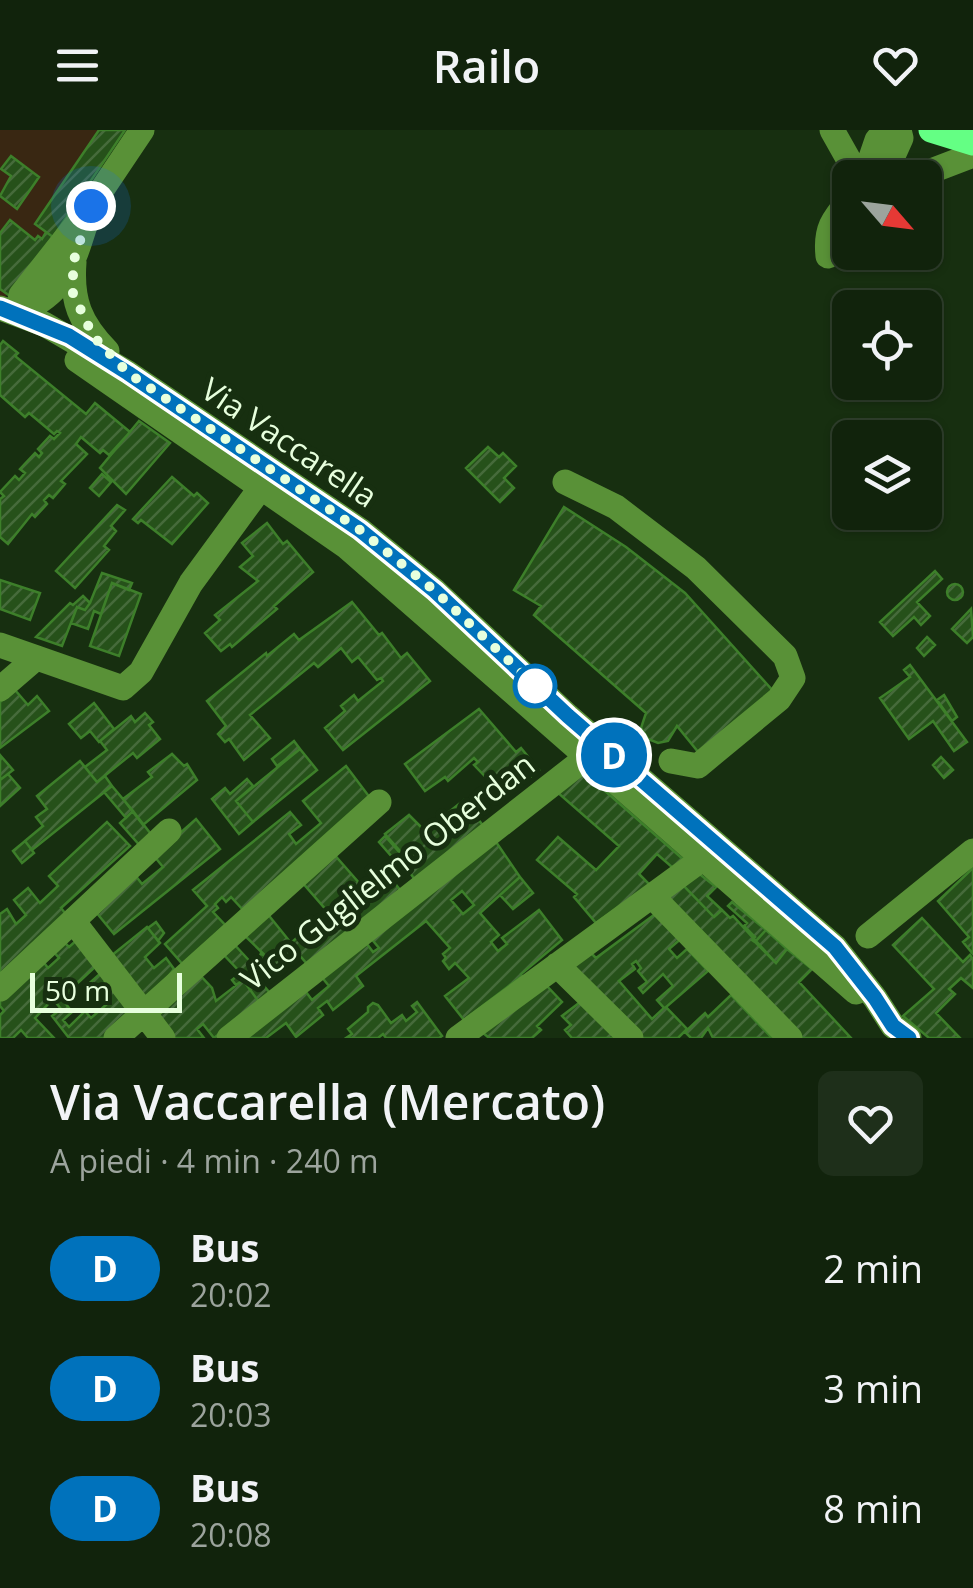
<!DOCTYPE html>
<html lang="it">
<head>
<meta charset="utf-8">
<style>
  body { margin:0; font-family:"Open Sans",sans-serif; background:#1e2f1a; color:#f1f3f6; height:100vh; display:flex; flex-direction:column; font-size:38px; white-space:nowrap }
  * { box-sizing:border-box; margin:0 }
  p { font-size:32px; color:#9ca49d }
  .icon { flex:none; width:55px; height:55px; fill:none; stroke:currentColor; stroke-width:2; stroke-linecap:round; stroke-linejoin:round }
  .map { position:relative; height:908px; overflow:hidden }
  .side { display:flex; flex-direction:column; background:#11230c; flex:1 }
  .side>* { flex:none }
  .badge { padding:0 20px; border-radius:32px; font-size:35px; line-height:65px }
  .needle { width:65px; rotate:118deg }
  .tools { position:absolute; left:832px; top:30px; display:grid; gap:20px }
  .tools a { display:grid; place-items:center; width:110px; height:110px; border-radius:15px; background:#11230c; box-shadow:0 2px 8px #0004,0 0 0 2px #30402d; font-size:50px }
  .scale { position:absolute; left:30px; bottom:25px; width:152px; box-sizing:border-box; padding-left:10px; border:5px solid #e7ffdd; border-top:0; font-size:28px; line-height:35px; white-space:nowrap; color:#e7ffdd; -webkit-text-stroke:8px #172f10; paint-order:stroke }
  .you { position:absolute; width:50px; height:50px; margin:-25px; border:8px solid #fff; border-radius:50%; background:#1a73e8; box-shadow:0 0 0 15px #1a73e833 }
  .map>.badge { position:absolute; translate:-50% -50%; box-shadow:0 0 0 5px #fff }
  .round { display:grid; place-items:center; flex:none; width:105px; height:105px; border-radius:15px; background:#1e2f1a }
  .headline { display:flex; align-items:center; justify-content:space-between; height:170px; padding:0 50px }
  h1 { font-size:48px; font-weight:600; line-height:75px }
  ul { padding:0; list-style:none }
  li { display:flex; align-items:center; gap:30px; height:120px; padding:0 50px }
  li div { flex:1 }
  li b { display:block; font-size:38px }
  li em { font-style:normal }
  li .badge { min-width:110px; font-weight:700; text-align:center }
  header { display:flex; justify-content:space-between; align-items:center; height:130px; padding:0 50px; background:#11230c; font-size:45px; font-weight:600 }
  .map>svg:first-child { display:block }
  .green { fill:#392712 }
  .building { fill:url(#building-hatch); stroke:#3d7f2a; stroke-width:2.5; fill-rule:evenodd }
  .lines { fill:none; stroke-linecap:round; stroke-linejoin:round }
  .minor { stroke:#599137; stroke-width:25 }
  .major { stroke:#64ff84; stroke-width:25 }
  .line-casing { stroke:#fff; stroke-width:22 }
  .line { stroke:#0072bc; stroke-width:15 }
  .walk { stroke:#e7ffdd; stroke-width:10; stroke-dasharray:0 18 }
  .stop-dot { fill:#fff; stroke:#0072bc; stroke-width:5 }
  .labels { text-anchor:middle; stroke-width:10; stroke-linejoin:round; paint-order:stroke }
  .street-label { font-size:32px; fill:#e7ffdd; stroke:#172f10 }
</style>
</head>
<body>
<header><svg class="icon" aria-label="menu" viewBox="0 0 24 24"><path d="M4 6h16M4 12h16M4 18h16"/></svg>Railo<svg class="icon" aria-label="heart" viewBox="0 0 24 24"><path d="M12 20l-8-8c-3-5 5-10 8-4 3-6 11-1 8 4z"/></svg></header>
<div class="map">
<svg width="973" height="908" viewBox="0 0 973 908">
  <defs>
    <pattern id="building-hatch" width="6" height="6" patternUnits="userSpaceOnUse" patternTransform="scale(2.5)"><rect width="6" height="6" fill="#26511a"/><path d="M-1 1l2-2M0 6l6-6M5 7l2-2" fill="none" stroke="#466b3b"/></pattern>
  </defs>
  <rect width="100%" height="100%" fill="#172f10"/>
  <path class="green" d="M0 0H120L3 170 0 168Z"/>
  <path class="building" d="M99 0H125L53 107 35 94Z
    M11 26 39 47 17 79 0 66 11 46 1 39Z
    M10 90 35 110 38 106 42 109 46 102 53 107 10 166 0 159V103Z
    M3 211 18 223 15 226 86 284 95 273 130 302 109 325 103 320 100 323 81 307 76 314 87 324 61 351 65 354 53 368 49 365 44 370 47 374 35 387 32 384 8 414 0 407V369L4 366 0 362 15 346 19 350 25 343 20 339 35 323 39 327 42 323 38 319 50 306 54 309 60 303 57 301 54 304 29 283 25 287 0 265V215Z
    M139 291 170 313 126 364 100 338Z
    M488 317 499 327 503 323 516 336 504 348 514 358 500 372 466 338Z
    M102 344 111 352 99 366 90 358Z
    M172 347 194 366 197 363 208 373 172 414 141 390 138 393 133 389Z
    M117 375 125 380 111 396 116 401 104 416 109 420 75 458 56 441Z
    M564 377 626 417 685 463 775 563 699 623 677 596 668 611 658 613 648 609 641 598 646 583 534 485 541 476 514 460Z
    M267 393 283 414 287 411 313 442 274 476 277 479 232 517 230 514 221 521 205 503 220 490 215 485 258 451 240 437 253 426 242 413Z
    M935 441 942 449 917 472 930 486 921 495 914 487 893 506 880 492Z
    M102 443 132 453 129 460 112 453 101 484 94 481 88 499 71 493 77 477 85 480 90 473Z
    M0 450 40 463 30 490 0 479Z
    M112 453 141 464 119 526 90 516Z
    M947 462a8 8 0 1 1 16 0a8 8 0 1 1-16 0Z
    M83 466 90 473 85 480 77 477 62 516 36 507 70 473 73 475Z
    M352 472 379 505 382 503 401 528 407 523 430 551 343 620 325 598 345 581 341 576 354 565 358 571 383 551 381 548 377 550 358 527 352 532 341 518 318 537 314 533 250 585 270 608 244 630 229 609 225 612 218 604 226 596 207 571 266 523 267 526 294 504 299 510Z
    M971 479 973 507 967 513 952 499Z
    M927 507 935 515 924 526 917 518Z
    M910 535 967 612 954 621 933 591 909 609 880 568 910 547 904 540Z
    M15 560 28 575 37 566 49 581 0 618V572Z
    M944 565 957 587 952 591 937 570Z
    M94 573 114 599 99 612 90 601 81 608 69 594Z
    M479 579 516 622 521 618 539 640 505 667 474 635 478 632 474 628 448 651 445 647 425 661 405 634Z
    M145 583 153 592 149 595 160 609 137 628 133 623 97 652 85 637 107 620 100 611 131 586 135 592Z
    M294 611 300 619 277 636 272 629Z
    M300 619 317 640 253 692 236 671Z
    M172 624 184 636 187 634 197 650 143 695 123 669 152 647 148 642Z
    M0 625 13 640 0 650Z
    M941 627 953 640 944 648 933 635Z
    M80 631 97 652 105 646 112 656 32 720 25 711 43 696 36 687 47 679 37 666Z
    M346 636 371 669 245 782 231 767 226 772 222 767 215 774 218 778 213 782 228 798 185 837 165 814 207 776 193 760 290 682 301 695 289 704 296 714 321 693 303 671Z
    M580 639 684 730 673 738 657 724 639 744 650 755 596 793 574 767 577 764 537 730 558 707 596 740 619 716 557 662Z
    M8 644 20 658 0 676V650Z
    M247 649 253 656 236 671 253 692 239 704 212 669 225 658 230 664Z
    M112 656 133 681 126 688 104 662Z
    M464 670 484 697 415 750 404 734 396 740 389 746 401 761 307 834 296 821 277 837 242 803 266 782 291 813 327 781 301 751 332 722 361 755 401 722 385 704 409 685 425 701Z
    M133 681 154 708 142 718 120 693Z
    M196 689 220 719 114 804 95 781 135 745 142 754 163 737 154 726Z
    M107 692 130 716 61 778 69 788 0 850V784L7 779 16 794 26 785 14 770 28 758 40 773 58 756 49 746Z
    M385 706 400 723 393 728 379 712Z
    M494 709 520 747 480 783 499 805 491 812 498 821 507 814 502 808 539 780 562 810 521 844 522 846 464 890 445 866 469 848 455 833 449 839 443 831 446 828 443 824 450 818 426 791 356 846 363 856 333 880 327 871 318 878 323 885 296 907 286 893 266 908H239L303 858 312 870 329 856 320 845 364 810 373 822 379 818 369 806ZM462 761 474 775 463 784 451 770Z
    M25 711 34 723 22 733 13 721Z
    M973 738V824L963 812 969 807 938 771Z
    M697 742 716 757 707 766 722 780 714 787 682 754Z
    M520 747 533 763 513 779 500 765Z
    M682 754 714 787 722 780 730 788 733 786 776 833 787 819 812 839 799 852 851 908H803L665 766Z
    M732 772 766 800 755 812 752 810 755 807 744 796 747 793 728 776Z
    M658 782 682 808 669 819 677 828 687 819 708 841 666 877 687 899 678 908H642L572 838 590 822 596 828ZM636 831 641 838 638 841 647 852 639 858 643 863 663 844 673 856 657 870 664 878 652 889 619 851 635 839 632 834Z
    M922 788 963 832 970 825 973 829V858L961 848 949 859 955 864 936 883 960 908H929L903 886 934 859 893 815Z
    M156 792 164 803 158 811 148 798Z
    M147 797 160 813 145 827 154 838 166 828 174 839 147 873 111 826Z
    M766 800 787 819 776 833 755 812Z
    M78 809 97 835 68 862 72 868 66 874 72 882 63 890 69 897 85 881 91 888 107 874 101 867 113 856 134 884 109 908H69L52 886 61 879 53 869 35 888 54 908H28L21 900 13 908H0V885L4 881 0 876V868L42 830 48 838 59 828 52 820 65 813 69 817Z
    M232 812 256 838 252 842 270 863 259 872 243 850 236 855 232 850 241 843 224 825Z
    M296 821 298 823 277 841 272 840 260 826 261 823 277 837Z
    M102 842 108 849 92 864 85 857Z
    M198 843 212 858 216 871 243 850 259 872 214 908 203 894 197 899 204 908H172L153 883Z
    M545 854 562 872 537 896 541 900 532 908H489L482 902Z
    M731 865 772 908H713L708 898 701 908H691L685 902 705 883 708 887Z
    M583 870 622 908H572L565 900 571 895 562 886Z
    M417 872 442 906 439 908H386L383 904 378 908H346L352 904 348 899 368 882V877L373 873 378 875 391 893 402 885 406 891 417 882 412 876Z"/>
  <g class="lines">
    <path class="minor" d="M832 0 859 48
      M864 48 877 10 886 0
      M883 48 901 8 899 0
      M913 48 973 25
      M828 126C825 99 833 89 850 69
      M74 132C71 171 80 193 107 221
      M0 178 44 194 128 243 360 400 435 461 568 586 835 817 875 868 893 896 909 908
      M17 184 21 165 91 76 142 0
      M17 184C66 162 72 137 87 89
      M77 230 347 417 856 862
      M565 352 616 377 696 438 785 526 793 548 779 569 698 636 671 631
      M0 515 123 558 141 542 191 453 270 345
      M0 559 36 528
      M652 766 790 908
      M74 792 163 908
      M868 806 973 721
      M557 835 631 908
      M0 859 169 701
      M116 908 379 672
      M229 908 587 627
      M458 908 705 727"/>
    <path class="major" d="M931 0 973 13"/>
  </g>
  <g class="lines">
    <defs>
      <path id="line" d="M0 178 69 206 128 243 360 400 435 461 568 586 835 817 875 868 893 896 909 908"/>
    </defs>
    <use href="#line" class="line-casing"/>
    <use href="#line" class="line"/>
    <path class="walk" d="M91 76 74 130 72 161 93 206 128 243 360 400 435 461 544 564 535 556"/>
  </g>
  <circle class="stop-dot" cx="535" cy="556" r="20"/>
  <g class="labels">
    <g class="street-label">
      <text transform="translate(289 313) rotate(34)" y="11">Via Vaccarella</text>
      <text transform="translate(388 742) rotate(-38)" y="11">Vico Guglielmo Oberdan</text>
    </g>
  </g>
</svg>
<div class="tools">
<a><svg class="needle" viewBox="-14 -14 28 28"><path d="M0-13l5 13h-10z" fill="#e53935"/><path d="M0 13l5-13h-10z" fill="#9ca49d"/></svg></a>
<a><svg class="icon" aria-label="locate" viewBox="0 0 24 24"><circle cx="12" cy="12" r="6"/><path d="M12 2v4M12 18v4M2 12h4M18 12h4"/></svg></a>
<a><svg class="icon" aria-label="layers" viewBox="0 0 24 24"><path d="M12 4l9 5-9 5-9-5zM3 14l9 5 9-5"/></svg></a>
</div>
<div class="scale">50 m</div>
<div class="you" style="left:91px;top:76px"></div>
<b class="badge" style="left:614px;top:625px;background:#0072bc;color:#fff">D</b>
</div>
<section class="side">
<div class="headline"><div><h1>Via Vaccarella (Mercato)</h1><p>A piedi · 4 min · 240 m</p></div><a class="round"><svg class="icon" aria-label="heart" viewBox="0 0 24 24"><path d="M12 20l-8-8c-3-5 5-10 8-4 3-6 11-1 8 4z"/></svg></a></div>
<ul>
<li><span class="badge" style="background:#0072bc;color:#fff">D</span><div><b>Bus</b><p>20:02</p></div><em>2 min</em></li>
<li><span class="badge" style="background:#0072bc;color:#fff">D</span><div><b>Bus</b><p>20:03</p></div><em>3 min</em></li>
<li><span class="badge" style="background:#0072bc;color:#fff">D</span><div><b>Bus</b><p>20:08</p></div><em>8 min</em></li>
</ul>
</section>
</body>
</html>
